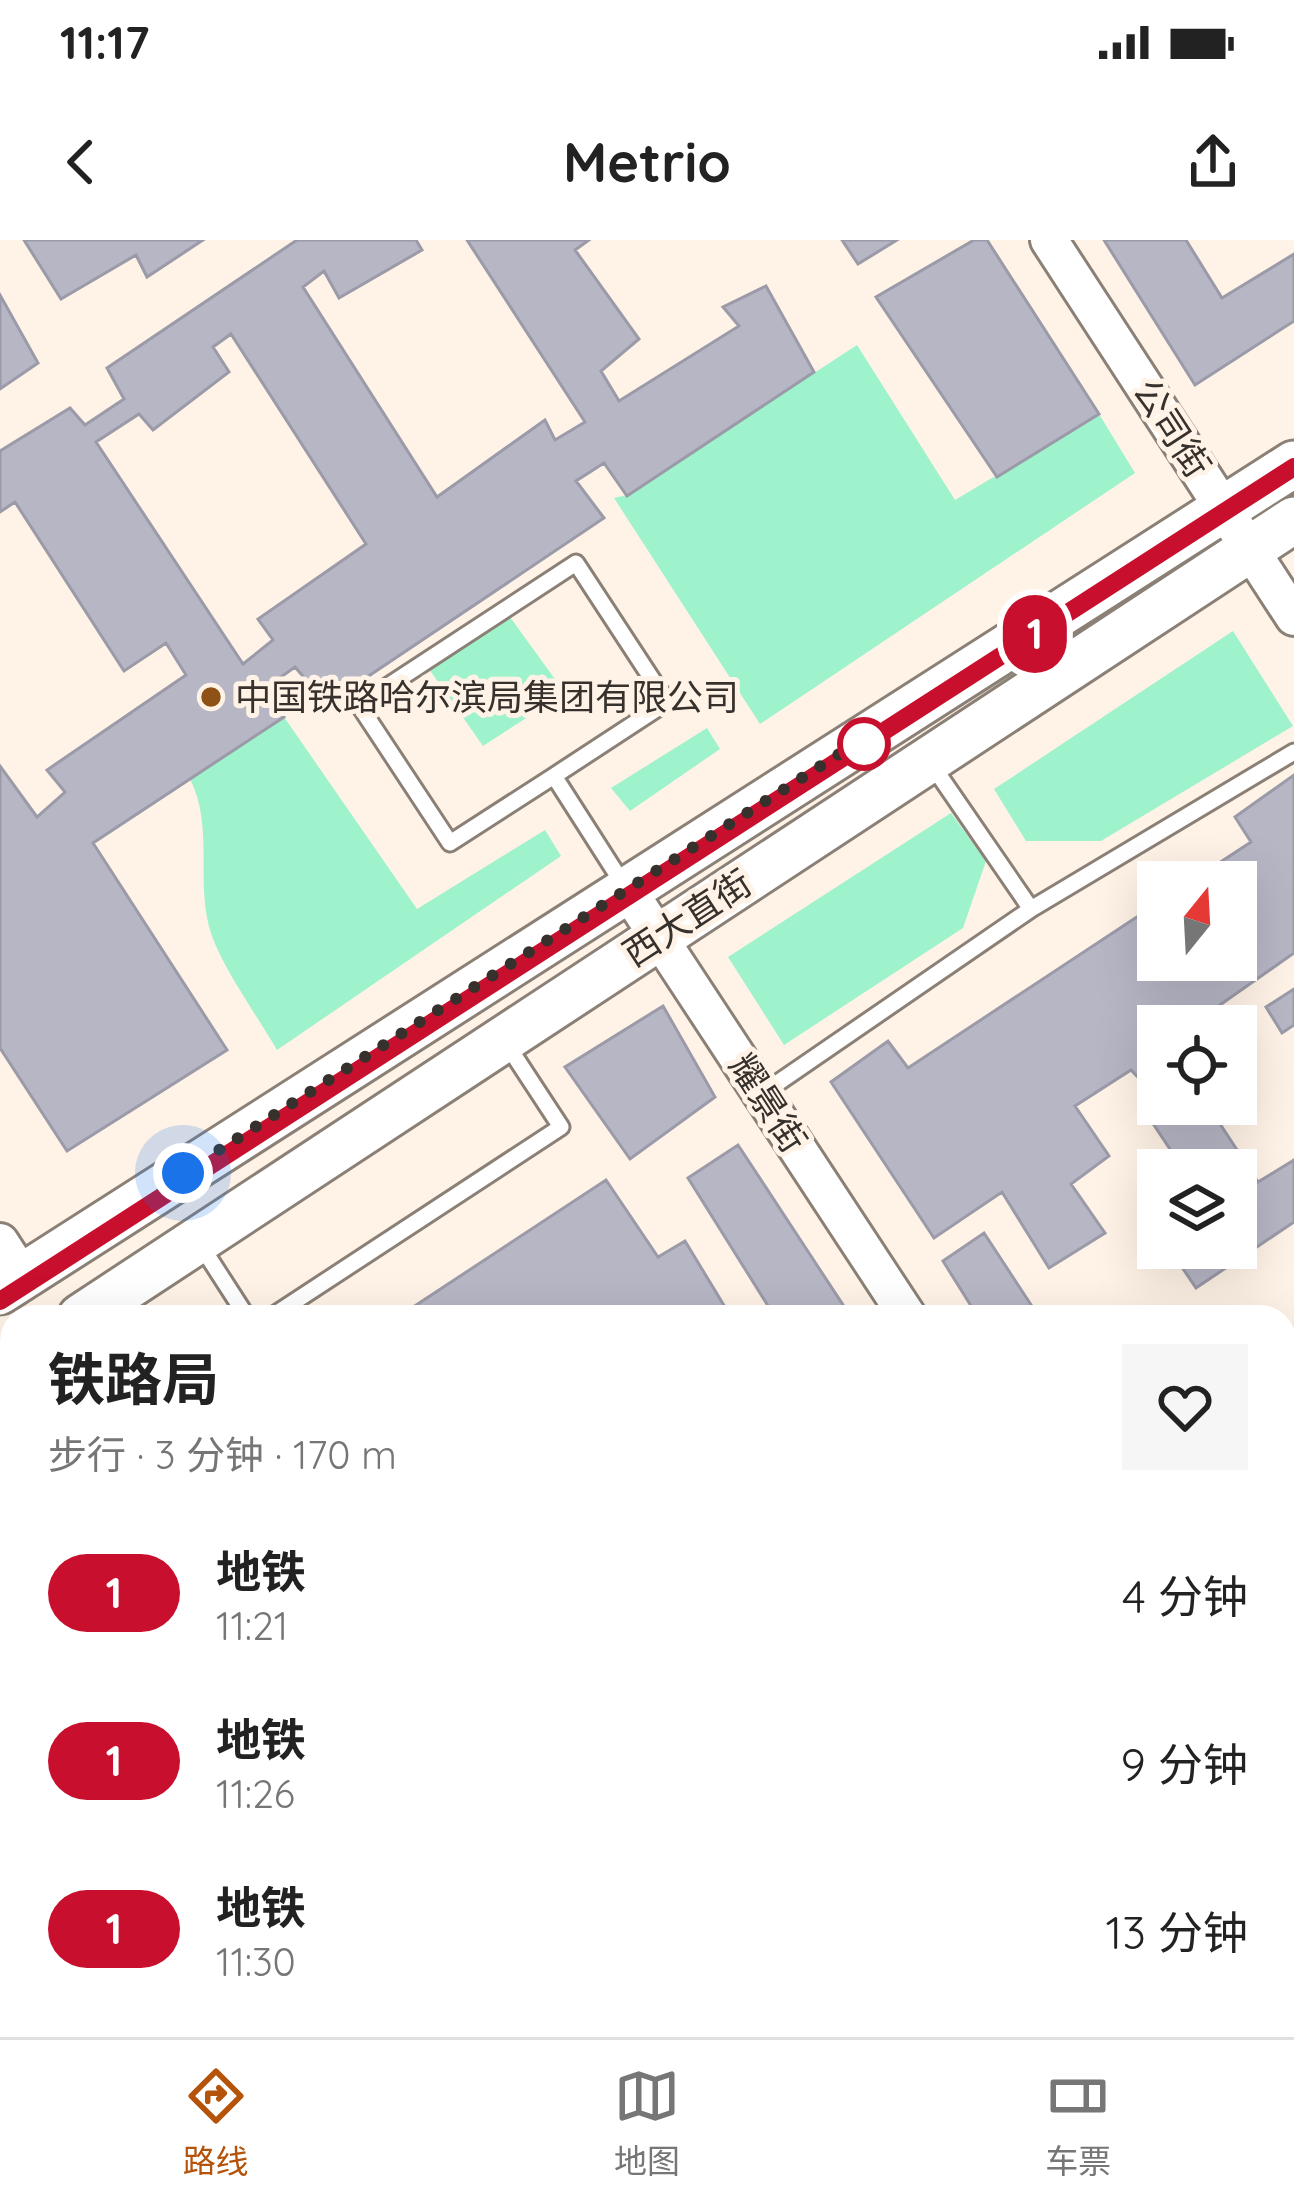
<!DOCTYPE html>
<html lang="zh">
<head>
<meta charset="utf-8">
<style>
  body { margin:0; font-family:Quicksand,"Noto Sans SC",sans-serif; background:#f6f6f6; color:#222; height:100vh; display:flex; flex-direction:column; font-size:45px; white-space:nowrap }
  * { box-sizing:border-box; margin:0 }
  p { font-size:39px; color:#767676 }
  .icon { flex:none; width:66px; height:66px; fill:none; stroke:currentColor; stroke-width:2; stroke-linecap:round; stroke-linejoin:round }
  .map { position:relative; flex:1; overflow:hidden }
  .sheet { position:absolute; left:0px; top:1065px; width:1296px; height:732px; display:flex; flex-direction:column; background:#fff; border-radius:36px 36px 0 0; box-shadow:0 12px 48px #0002 }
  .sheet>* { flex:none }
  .badge { padding:0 24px; border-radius:39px; font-size:42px; line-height:78px }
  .needle { width:78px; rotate:18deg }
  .tools { position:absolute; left:1137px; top:621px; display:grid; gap:24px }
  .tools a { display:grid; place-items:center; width:120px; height:120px; border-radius:0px; background:#fff; box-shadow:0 12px 48px #0002; font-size:60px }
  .you { position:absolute; width:60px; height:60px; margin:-30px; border:9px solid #fff; border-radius:50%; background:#1a73e8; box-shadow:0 0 0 18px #1a73e833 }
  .map>.badge { position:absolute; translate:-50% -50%; box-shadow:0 0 0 6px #fff }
  .round { display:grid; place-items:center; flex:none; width:126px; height:126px; border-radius:0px; background:#f6f6f6 }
  .overview { display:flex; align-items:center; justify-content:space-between; height:204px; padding:0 48px }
  h1 { font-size:57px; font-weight:700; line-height:90px }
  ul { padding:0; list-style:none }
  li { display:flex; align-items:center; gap:36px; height:168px; padding:0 48px }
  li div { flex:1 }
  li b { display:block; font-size:45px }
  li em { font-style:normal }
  li .badge { min-width:132px; font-weight:700; text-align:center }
  .status { display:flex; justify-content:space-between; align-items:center; height:84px; padding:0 60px; background:#fff; direction:ltr }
  .status svg { height:33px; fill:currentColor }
  header { display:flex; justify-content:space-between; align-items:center; height:156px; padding:0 48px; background:#fff; font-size:54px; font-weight:700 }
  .menu { display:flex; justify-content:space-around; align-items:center; height:168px; border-top:3px solid #e0e0e0; background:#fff; font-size:33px; color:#767676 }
  .menu a { display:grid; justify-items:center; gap:6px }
  .menu .active { color:#b45309 }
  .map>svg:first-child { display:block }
  .education { fill:#f5e3d3 }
  .green { fill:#9ef3cd }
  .forest { fill:#68d5a9 }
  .building { fill:#b6b6c5; stroke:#9b9aa8; stroke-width:3; fill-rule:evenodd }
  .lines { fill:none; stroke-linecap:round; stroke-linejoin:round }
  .service-casing { stroke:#8b8076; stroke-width:21 }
  .tertiary-casing { stroke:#8b8076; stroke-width:42 }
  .primary-casing { stroke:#8b8076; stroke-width:51 }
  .service { stroke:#fff; stroke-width:15 }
  .tertiary { stroke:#fff; stroke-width:36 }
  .primary { stroke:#fff; stroke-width:45 }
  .line-casing { stroke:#fff; stroke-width:27 }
  .line { stroke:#c8102e; stroke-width:18 }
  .walk { stroke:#36312c; stroke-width:12; stroke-dasharray:0 21.6 }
  .poi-dot { fill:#8f5216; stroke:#fff2e6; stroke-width:4.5 }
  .stop-dot { fill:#fff; stroke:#c8102e; stroke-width:6 }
  .labels { text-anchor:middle; stroke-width:10; stroke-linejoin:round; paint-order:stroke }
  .street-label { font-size:36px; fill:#36312c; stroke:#fff2e6 }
  .poi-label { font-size:36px; fill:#36312c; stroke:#fff2e6; text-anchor:start }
</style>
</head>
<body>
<div class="status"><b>11:17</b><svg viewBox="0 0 49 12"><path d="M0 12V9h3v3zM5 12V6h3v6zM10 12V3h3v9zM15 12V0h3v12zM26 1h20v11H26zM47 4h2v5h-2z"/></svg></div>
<header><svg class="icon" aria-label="back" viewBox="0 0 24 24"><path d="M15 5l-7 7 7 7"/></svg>Metrio<svg class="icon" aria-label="share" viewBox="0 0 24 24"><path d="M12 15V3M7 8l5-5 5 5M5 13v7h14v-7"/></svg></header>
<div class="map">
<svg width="1294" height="1797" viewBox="0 0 1294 1797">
  <rect width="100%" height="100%" fill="#fff2e6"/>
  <path class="education" d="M0 1218 12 1237V1785H357L365 1797H0Z"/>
  <path class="green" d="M857 105 955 260 1099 174 1135 233 760 484 614 258 627 255Z
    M505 370 565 453 483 506 424 422Z
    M1233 391 1293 486 1101 601H1026L994 549Z
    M284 477 417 669 545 590 561 616 277 810C258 777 224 730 212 696 194 645 215 588 190 539Z
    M707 488 720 509 630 571 611 548Z
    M951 573 986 621 963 688 784 805 728 717Z"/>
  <path class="forest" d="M1284 1727 1294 1742V1797H797L815 1785H1284Z"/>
  <path class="building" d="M24 0H203L147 37 136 15 61 59Z
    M297 0H416L422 10 339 58 324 31 303 47 437 257 545 180 555 200 585 182 467 0H589L575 10 639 99 601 131 619 161 739 86 723 67 766 46 814 132 627 256 604 223 576 241 604 278 327 464 295 427 264 449 284 477 93 603 227 810 67 911 0 808V526L37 577 65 552 47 530 186 435 166 403 124 431 15 262 0 272V211L70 168 85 185 124 159 107 128ZM231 94 366 304 258 379 273 400 243 424 96 202 139 174 153 190 229 132 213 107Z
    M842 0H897L858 24Z
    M974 0H987L1099 174 997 237 876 57Z
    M1104 0H1186L1222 58 1294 14V81L1195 145Z
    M0 55 38 123 0 149Z
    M1294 535V713L1190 786H1158V850L1153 853 1131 830 1075 866 1109 916 1071 944 1105 993 1049 1028 1002 952 934 998 831 842 888 801 908 828 1158 663V720H1236V642H1190L1251 602 1235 577Z
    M1294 749V785L1282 793 1266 767Z
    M663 766 715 857 630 919 565 827Z
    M1177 864H1207L1258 942 1294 920V982L1196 1048 1169 1008H1236V930H1184L1152 882Z
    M738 905 851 1077H775L688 938Z
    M606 940 658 1017 685 1001 731 1077H398Z
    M984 993 1039 1077H978L943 1021Z
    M1284 1192 1294 1206V1281L1285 1287Z
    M0 1317 12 1336V1368L0 1377Z
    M1294 1343V1416L1284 1423V1348Z
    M12 1439V1564L0 1572V1447Z
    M1284 1455 1294 1469V1548L1284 1534Z
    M12 1631V1785H268L276 1797H0V1639Z
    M494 1785H549L531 1797H502Z
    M644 1785H754L736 1797H626Z"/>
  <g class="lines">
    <defs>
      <path id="service" d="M554 536 450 603 359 465 576 323 667 462 554 536 625 647
        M1031 669 1294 512
        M763 853 1031 669 930 522
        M200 1004 247 1077
        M271 1077 561 887 506 803
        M0 1416 12 1408
        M0 1607 12 1599"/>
      <path id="tertiary" d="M1049 0 1294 377
        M627 649 908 1077
        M0 1002 22 1036
        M0 1201 12 1219
        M1284 1648 1294 1663
        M376 1785 384 1797"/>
      <path id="primary" d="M0 1051 1294 224
        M81 1077 1294 280
        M0 1130 12 1122"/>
    </defs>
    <use href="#service" class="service-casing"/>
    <use href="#tertiary" class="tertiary-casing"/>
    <use href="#primary" class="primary-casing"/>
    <use href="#service" class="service"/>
    <use href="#tertiary" class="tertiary"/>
    <use href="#primary" class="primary"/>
  </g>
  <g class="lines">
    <defs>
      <path id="line" d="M0 1061 1294 227"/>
    </defs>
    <use href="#line" class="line-casing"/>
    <use href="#line" class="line"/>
    <path class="walk" d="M183 933 866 497 864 504"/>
  </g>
  <circle class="poi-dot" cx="211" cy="457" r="12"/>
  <circle class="stop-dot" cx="864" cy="504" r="24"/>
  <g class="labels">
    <g class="street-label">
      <text transform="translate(1172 188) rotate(57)" y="13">公司街</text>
      <text transform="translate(687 678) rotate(-33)" y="13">西大直街</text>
      <text transform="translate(768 863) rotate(57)" y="13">耀景街</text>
    </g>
    <g class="poi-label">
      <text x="235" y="470">中国铁路哈尔滨局集团有限公司</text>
    </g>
  </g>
</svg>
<div class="tools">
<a><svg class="needle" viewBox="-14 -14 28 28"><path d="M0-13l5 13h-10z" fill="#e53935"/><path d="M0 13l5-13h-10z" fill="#767676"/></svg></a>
<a><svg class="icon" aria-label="locate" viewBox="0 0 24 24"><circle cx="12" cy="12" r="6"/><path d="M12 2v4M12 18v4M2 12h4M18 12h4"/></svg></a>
<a><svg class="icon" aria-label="layers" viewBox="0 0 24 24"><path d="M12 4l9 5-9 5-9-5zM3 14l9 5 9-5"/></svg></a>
</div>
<div class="you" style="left:183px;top:933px"></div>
<b class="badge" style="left:1035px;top:394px;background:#c8102e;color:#fff">1</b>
<section class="sheet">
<div class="overview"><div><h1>铁路局</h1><p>步行 · 3 分钟 · 170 m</p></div><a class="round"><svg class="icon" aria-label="heart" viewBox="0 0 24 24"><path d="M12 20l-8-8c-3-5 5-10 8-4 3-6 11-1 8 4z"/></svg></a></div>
<ul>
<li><span class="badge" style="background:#c8102e;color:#fff">1</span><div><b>地铁</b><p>11:21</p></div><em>4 分钟</em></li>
<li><span class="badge" style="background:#c8102e;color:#fff">1</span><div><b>地铁</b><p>11:26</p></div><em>9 分钟</em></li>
<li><span class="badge" style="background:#c8102e;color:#fff">1</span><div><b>地铁</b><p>11:30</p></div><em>13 分钟</em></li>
</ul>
</section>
</div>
<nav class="menu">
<a class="active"><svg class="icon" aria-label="directions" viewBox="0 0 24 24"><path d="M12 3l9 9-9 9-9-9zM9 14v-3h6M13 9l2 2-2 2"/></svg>路线</a>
<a><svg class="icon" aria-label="map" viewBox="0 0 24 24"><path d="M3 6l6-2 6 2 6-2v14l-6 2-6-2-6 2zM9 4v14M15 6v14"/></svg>地图</a>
<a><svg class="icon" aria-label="tickets" viewBox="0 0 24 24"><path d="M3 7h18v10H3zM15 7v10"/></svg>车票</a>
</nav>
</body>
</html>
